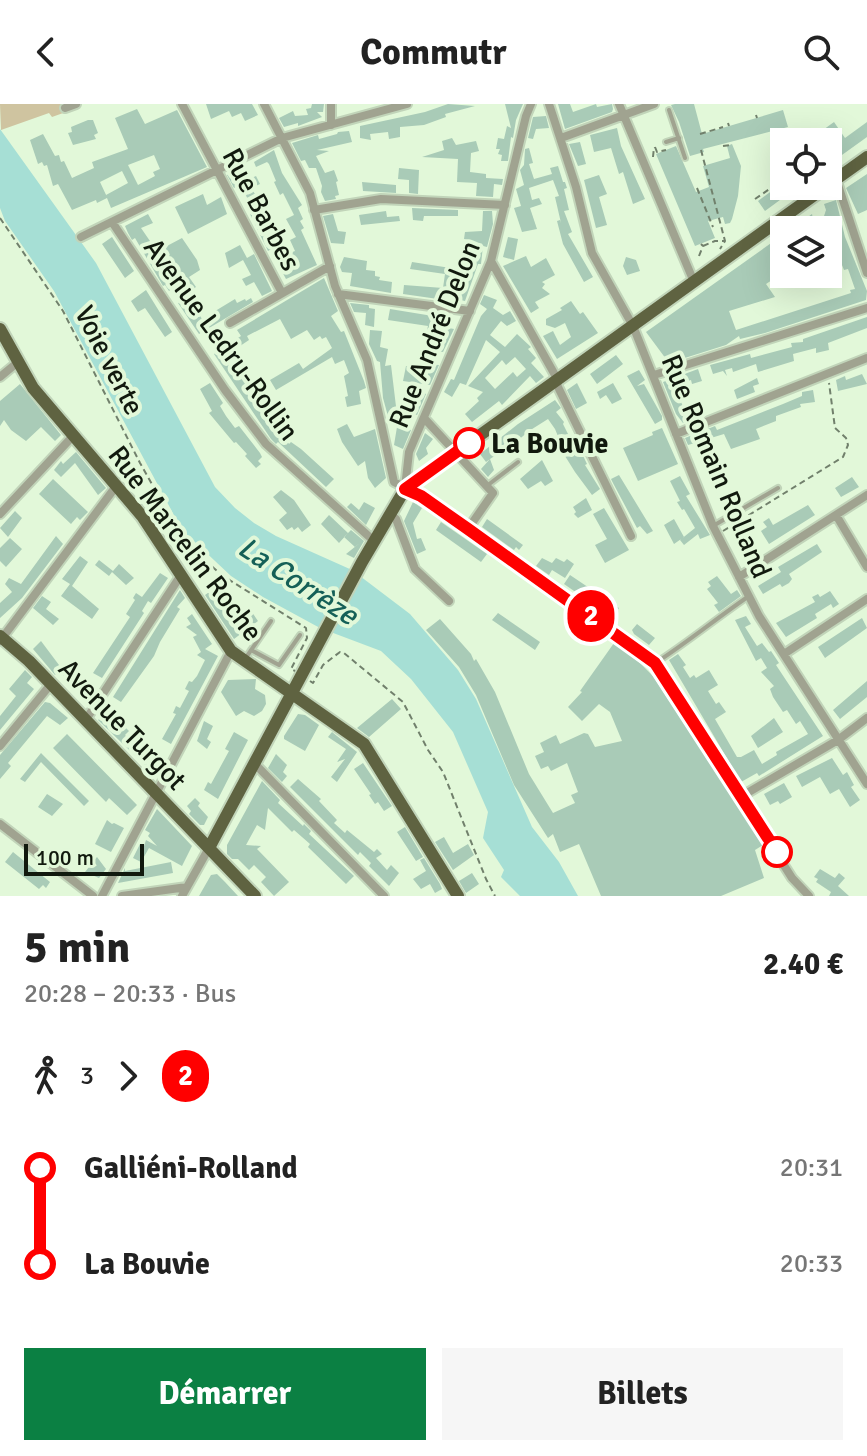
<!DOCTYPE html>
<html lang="fr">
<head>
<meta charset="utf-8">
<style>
  body { margin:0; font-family:Signika,sans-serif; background:#f6f6f6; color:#222; height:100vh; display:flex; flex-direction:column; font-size:30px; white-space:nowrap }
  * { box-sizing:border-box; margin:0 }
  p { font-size:26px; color:#767676 }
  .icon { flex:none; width:44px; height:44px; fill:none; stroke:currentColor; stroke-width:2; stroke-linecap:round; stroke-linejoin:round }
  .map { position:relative; height:792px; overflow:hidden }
  .sheet { display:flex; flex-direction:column; background:#fff; flex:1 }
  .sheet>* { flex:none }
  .badge { padding:0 16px; border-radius:26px; font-size:28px; line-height:52px }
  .fabs { position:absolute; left:770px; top:24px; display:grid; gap:16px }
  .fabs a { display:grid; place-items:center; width:72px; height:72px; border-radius:0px; background:#fff; box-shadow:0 8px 32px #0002; font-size:40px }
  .scale { position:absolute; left:24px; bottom:20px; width:120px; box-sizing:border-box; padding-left:8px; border:4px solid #11190e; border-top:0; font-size:22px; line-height:28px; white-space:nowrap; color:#11190e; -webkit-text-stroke:6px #e2f8d9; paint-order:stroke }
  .map>.badge { position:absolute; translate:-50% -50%; box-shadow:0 0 0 4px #fff }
  .legs { display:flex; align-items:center; gap:12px; height:88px; padding:0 24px; font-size:26px }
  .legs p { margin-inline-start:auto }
  .overview { display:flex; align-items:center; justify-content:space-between; height:136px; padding:0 24px }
  h1 { font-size:44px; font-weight:700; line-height:60px }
  .action { display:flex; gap:16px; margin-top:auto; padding:16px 24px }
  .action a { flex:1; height:92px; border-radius:0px; background:#0b8043; color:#fff; font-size:32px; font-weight:700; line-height:92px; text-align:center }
  .action a+a { background:#f6f6f6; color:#222 }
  ul { padding:0 24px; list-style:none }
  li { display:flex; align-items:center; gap:28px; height:96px; font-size:30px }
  li i { display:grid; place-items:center; width:12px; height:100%; margin:0 10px; background:currentColor }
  li i::after { content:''; width:20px; height:20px; margin:-10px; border:6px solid; border-radius:50%; background:#fff }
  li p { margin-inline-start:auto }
  li:first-child i { background:linear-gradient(#0000 50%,currentColor 0) }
  li:last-child i { background:linear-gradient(currentColor 50%,#0000 0) }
  header { display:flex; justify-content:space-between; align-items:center; height:104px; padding:0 24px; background:#fff; font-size:36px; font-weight:700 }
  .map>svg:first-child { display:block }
  .green { fill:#cfc4a0 }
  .water { fill:#a6dfd5 }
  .building { fill:#a9cbb7; fill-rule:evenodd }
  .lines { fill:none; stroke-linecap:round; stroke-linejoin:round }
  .lane-casing { stroke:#c1d4b9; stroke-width:8 }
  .street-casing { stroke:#c1d4b9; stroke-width:12 }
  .primary-casing { stroke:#c1d4b9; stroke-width:16 }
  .path { stroke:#71806c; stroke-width:2; stroke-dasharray:6 4; stroke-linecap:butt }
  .lane { stroke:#a0a390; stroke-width:4 }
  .street { stroke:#a0a390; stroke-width:8 }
  .primary { stroke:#5f6341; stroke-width:12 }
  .line-1-casing { stroke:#fff; stroke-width:18 }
  .line-1 { stroke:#f00; stroke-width:12 }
  .stop-1-dot { fill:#fff; stroke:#f00; stroke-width:4 }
  .labels { text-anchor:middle; stroke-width:8; stroke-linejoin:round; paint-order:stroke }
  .street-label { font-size:28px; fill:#11190e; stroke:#e2f8d9 }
  .stop-label { font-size:28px; font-weight:bold; fill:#11190e; stroke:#e2f8d9; text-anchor:start }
  .water-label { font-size:30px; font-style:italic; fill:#156057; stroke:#e2f8d9 }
</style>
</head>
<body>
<header><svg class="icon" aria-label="back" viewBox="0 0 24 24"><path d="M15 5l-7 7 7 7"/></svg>Commutr<svg class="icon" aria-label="search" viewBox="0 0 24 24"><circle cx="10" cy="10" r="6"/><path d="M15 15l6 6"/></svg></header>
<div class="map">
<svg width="867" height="792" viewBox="0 0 867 792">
  <rect width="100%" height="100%" fill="#e2f8d9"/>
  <path class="green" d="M0 0H69L64 2 66 8 52 13 49 9 1 26Z"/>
  <path class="water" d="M0 25 96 159 215 383 235 404 254 419 276 432 352 466 410 510 458 566 476 595 532 723 559 758 578 792H520L501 773 504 766 483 734 488 708 453 628 411 575 381 547 320 524 263 493 231 472 182 426 54 187 5 117 0 104Z"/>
  <path class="building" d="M206 0H252L258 11 245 17 241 9 232 13 229 7 211 15Z
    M312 0H324L323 8H317L322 13 298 22V19L284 23 279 14 293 7 295 12 308 11 306 5 311 4Z
    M448 0 475 2 445 10 446 13 424 21 400 23V33L389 35 388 28 370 30 371 36 360 34V22L425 8Z
    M505 0H523L516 16 513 34 511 33 508 57H501L502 51 498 50 500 45H496L498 34 504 35 507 22 511 24Z
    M558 0H570L573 8 596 0 597 3 612 0 613 5 612 8 565 25Z
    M675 0H694L702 30 783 6 788 23 703 45 704 48 690 52 679 18 671 1Z
    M137 5 145 20 177 6 207 63 111 104 107 94 97 99 96 96 72 106 58 80 53 82 47 61 44 62 42 58 38 60 30 36 43 30 55 52 59 51 61 58 64 57 72 74 94 64 92 58 128 45 115 14ZM154 51 160 65 153 68 155 72 138 81 128 61ZM122 67 128 79 106 91 107 93 100 78Z
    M546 12 549 24 536 25 533 35 528 34 533 13Z
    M88 16H93L98 29 94 31 96 35 73 41 68 29 72 28 71 23Z
    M834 18 845 34 867 18V33L828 61V32L821 37 816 31Z
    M617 24 621 42 645 95 633 100 623 68 619 70 611 44 594 48 590 31Z
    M349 27 352 38 317 46 329 47 316 52 325 69 334 66 338 77 336 78 339 91 335 92 336 95 325 97 321 88 322 82 316 64H309L305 56 301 57 292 39 318 31 319 35 337 30 338 28Z
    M452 34 456 41 476 37 479 47 471 49 470 68 486 70V74L503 75 502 81 494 80 493 93 476 92 477 79 457 78 458 55 422 53 444 46 442 37Z
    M580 38 586 60 578 62 569 40Z
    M732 40 741 62 738 92 732 115 730 119 725 120 723 113 708 117 715 134 695 142 656 50 676 42 696 88 709 83 703 62 730 54 727 42Z
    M529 44 533 59 529 60 534 75 552 70 550 64 558 62 563 78H565L567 84 564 85 569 106 564 107 572 128 568 130 593 173 584 178 563 140 557 117 560 116 561 119 555 93 559 92 553 76 529 84 532 96 539 94 542 100 530 104 537 125 522 128 514 104 521 102 516 85 524 81 520 66 524 61 525 45Z
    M274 46 282 69 302 101 298 104 303 115 300 117 304 124 301 126 317 161 286 175 278 160 292 153 290 149 295 147 290 136 296 133 286 115 294 111 283 89 280 91 274 78 276 77 269 60 267 58 256 63 254 58Z
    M399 64 419 66 418 90 409 89V76L398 75Z
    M237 66 243 78 256 72 260 80 251 84 257 93 249 97 240 81 234 84 227 71Z
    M867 70V106L858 110 846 84Z
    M599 71 607 90 599 93 607 121 596 124 584 76Z
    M362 78 396 81V89L363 87Z
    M784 78V82H799L765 107 758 97Z
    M203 90 207 101 221 93 227 110 188 130 175 103Z
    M836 96 845 133 867 187 866 196 765 229 740 235 739 232 726 241 669 259 646 228 784 130V168L766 180 775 193 729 207 736 226 851 189 850 186 855 185 848 165 844 166 840 156 828 161 829 144 834 142 824 112 826 106 824 100Z
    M412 104 458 106V112H424L423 117 413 116Z
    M260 105 265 114 261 116 275 143 268 147 250 110Z
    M386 107 387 113 399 112 400 117 361 121 359 111Z
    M483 107H492L493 120 487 143 483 142 481 160H478L465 197 439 191 438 195 403 190 404 181 443 184 445 170 410 165 412 158 457 165 458 159 461 156 466 158 467 151 470 152 472 136 464 135 465 128 482 127Z
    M148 110 153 119 141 124 170 166 174 163 165 143 182 134 197 156 200 166 189 173 196 183 187 189 202 215 235 195 237 199 245 195 246 197 251 194 253 198 199 230 178 199 181 197 173 184 169 187 165 181 163 182 135 134 132 136 128 129 125 122Z
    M333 110 338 127 346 128 344 140 331 139 323 112Z
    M812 110 815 126H790Z
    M112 133 134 167 125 174 102 140Z
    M508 133 518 135 514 156 503 153Z
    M240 141 247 154 254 150 272 187 262 192 254 178 246 182 242 175 251 171 243 156 229 164 225 149Z
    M526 152 531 163 546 154 555 171 542 178 545 180 542 184 550 190 535 198 539 204 531 209 503 162Z
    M344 153 367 157 366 166 375 167V172L380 173 379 176 392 178 391 189 350 182 352 169 342 168 340 163Z
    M626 153 636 156 640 167 627 171 623 162Z
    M324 174 338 207 331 212 341 228 344 227 364 277 366 284 359 287 361 300 347 303 345 293 348 292 344 272 349 269 344 256 335 260 332 253 276 286 270 276 299 259 303 265 332 244 326 233 322 235 320 232 314 236 307 226 291 235 280 215 247 232 249 236 231 248 243 265 238 268 265 307 268 305 282 323 279 325 289 340 291 338 301 345 334 375 326 383 278 338 276 340 271 335 214 250 241 232 237 226Z
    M146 186 172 228 165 233 145 204 138 208 131 197Z
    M484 191 497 196 493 204 503 211 510 207 516 217 507 222 501 217 490 231 505 243 517 230 531 243 528 245 536 254 531 259 544 273 536 279 530 272 502 301 499 297 472 318 465 310 479 297 477 294 483 288 468 282 500 248 486 236 466 281 460 279 452 293 444 288 451 275 454 276 481 212 487 205 480 200ZM515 253 526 265 517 273 513 268 495 285 485 274 502 256 506 261Z
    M571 197 580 210 583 208 598 229 557 255 543 232 553 227 560 241 571 233 565 219 555 224 546 221V215L562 206 560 204Z
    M350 199 369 201V204L375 205 374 223 365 221 366 209 354 208Z
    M390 205 445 214 444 223 454 225 443 248 432 246 438 227 427 226 428 222 388 216Z
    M867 213V224L828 239 829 246 816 249V244L793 250 794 257 758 268 756 260 733 268 732 264 725 266 727 272 723 267 713 270 710 261 750 250 751 254 792 243 791 239 803 238V235Z
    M370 226 382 227 380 243 388 245 385 262 391 261 398 319 399 316 400 322 411 326 403 345 394 341 397 323 389 316 383 294 380 258 377 257 369 240Z
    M616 251 623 260 597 280 590 270Z
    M425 260 439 261 430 281 403 277 406 262 424 265Z
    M698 265 702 277 692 280 691 276 677 280 682 295 680 296 690 317 683 319 676 310 663 278Z
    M639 266 645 276 637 282 644 280 662 312V316L655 320 627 272Z
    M862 270 867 280 838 287 836 276 845 272 846 276Z
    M757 274 759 280 753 282 752 279 755 288 737 295 734 286Z
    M210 279 223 299 220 302 226 312 235 324 239 322 260 349 262 353 258 357 261 360 256 364 245 352 247 350 236 338 234 339 209 309 212 307 200 285Z
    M577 279 587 299 576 305 567 286Z
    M613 279 622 295 612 300 606 291 600 295 597 288Z
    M20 280 61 331 55 337 41 323 26 337 11 326 4 316 0 322V297Z
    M417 286 426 290 417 311 405 306 409 295 413 297Z
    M813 286 815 298 800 300 801 303 776 312V317L756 325 760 335 731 345 724 330 688 341 685 334 715 322 717 326 783 300 802 292V288Z
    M555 296 561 304 556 308 564 318 563 320 571 336 574 333 587 360 585 361 600 385 592 391 575 368 560 344 562 342 555 325 548 315 529 327 503 349 502 347 490 355 494 366 488 373 481 365 490 355 486 358 480 350 518 320Z
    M347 320 354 333 375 325 386 374 375 384 368 374 365 357 358 362 342 338 337 325Z
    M662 324 678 360 638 377 623 344 653 331 652 328Z
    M425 329 433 335 426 344 428 350 419 357 416 350Z
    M76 348 106 384 98 391 75 359 61 373 54 366 61 357 63 360Z
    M542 356 553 377 545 382 541 377 528 385 520 375Z
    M619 371 653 427 647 430 640 422 637 424 614 381 611 375Z
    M680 372 690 390 686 392 710 431 700 435 698 430 684 441 680 436 695 424 684 405 682 406 677 398 680 397 670 377Z
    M852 373 859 383 841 393 835 384Z
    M53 375 88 408 80 416 77 413 71 420 39 390Z
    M281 386 294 396 311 421 302 428 298 423 294 426 292 423 287 426 279 416 287 409 273 393Z
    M586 394 592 406 578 414 574 410 576 408 573 403Z
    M364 398 375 404 366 421 347 403 351 399 359 406Z
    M413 398 422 404 413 419 417 435 421 434 426 446 417 450 404 417Z
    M808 401 815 411 769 440 761 427 767 423 763 418 769 414 773 421Z
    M604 404 629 446 605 459 595 441 607 435 593 410Z
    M15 407 22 414 8 433 0 424Z
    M329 411 348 429 339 439 321 420Z
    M487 415 523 441 519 446 516 443 514 446 482 423Z
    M674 415 684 433 674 440 664 421Z
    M441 418 487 450 481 458 436 426Z
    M351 426 364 437 354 454 346 450 361 438 355 443 344 433Z
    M56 432 63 440 22 494 0 514V499L12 488 5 480 9 474 21 480Z
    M10 434 22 445 6 463 0 457V444Z
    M817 440 822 448 789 470 792 475 789 479 782 483 780 480 763 490 758 482 781 468 778 463Z
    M80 452 88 458 72 482 99 505 92 515 61 492 70 480 62 475Z
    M542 454 552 459 556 454 564 458 567 455 574 460 565 474 552 466 549 471 536 462Z
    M99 456 113 467 119 460 134 474 126 481 112 468 109 472 95 461Z
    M160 469 168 474 151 499 148 497 142 507 144 509 102 574 93 569 130 513 126 510 135 496 133 494 136 489 142 493Z
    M570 471 619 504 614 511 599 500 597 503 564 480Z
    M717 472 731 490 737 486 741 492 719 508 714 501 718 499 707 485 711 482 708 478Z
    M215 484 236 516 249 504 258 517 234 535 205 491Z
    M180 486 185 494 177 503 180 505 160 538 154 552 121 598 113 593Z
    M830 487 839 500 833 504 831 500 815 510 817 514 786 533 776 519 815 498 812 493 818 490 820 493Z
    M42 492 51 498 46 505 59 515 53 521 33 504Z
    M498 509 540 538 535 546 492 516Z
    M192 510 212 540 205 545 218 552 171 640 162 635 176 610 173 609 176 602 180 604 189 587 185 585 189 577 192 578 197 572 205 556 197 551 201 548 193 533 197 531 186 523 191 520 187 514Z
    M746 512 751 520 745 523 757 542 762 539 769 548 771 547 779 559 776 561 823 632 759 672 757 669 741 678 669 556 678 550 686 561 683 563 690 574 694 571 696 574 709 566 718 581 708 587 716 600 719 598 726 608 715 615 737 653H741L754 646 762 660 777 651 776 648 808 630 800 617 796 620 787 606 783 608 773 593 770 585 774 582 761 568 767 564 761 554 756 557 735 516Z
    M862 514 867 524 825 554 818 543Z
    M440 515 471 550 474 557 476 555 495 588 529 670 553 709 575 699 571 691 578 688 567 659 551 667 548 662 541 665 535 652 544 648 540 639 556 631 560 640 584 629 588 630 595 643 622 637 610 608 599 600 582 617 568 603 582 588 580 587 614 539 640 559 653 572 763 741 755 746 764 774 721 792H601L579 740 560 748 553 730 548 734 514 681 476 591 459 563 426 526Z
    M637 520 655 534 649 541 634 530 632 526Z
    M41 537 62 565 55 571 33 545Z
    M68 562 86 581 79 588 61 569Z
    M25 566 32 573 27 579 34 585 0 626V612L16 592 9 585Z
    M256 575 255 585 265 591 266 600 262 607 254 612 244 607 236 612 221 588 228 576Z
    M867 577V593L840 615 833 606Z
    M392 595 401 605 369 633 357 624Z
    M45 598 50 599 68 614 60 621 47 612 8 659 11 662 0 675V651Z
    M105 609 122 620 129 627 125 631 153 657 147 663 98 616Z
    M298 610 305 611 319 621 305 647 284 635V632Z
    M774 614 783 628 758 644 751 632Z
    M204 617 213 622 207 635 211 638 207 645 197 637Z
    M234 628 248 636 218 695 204 686 208 678 211 680 229 647 225 645Z
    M332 628 357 648 337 678 331 673 345 655 337 658 346 645 328 633Z
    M67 630 137 701 127 711 109 694 106 698 53 644Z
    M41 649 89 697 84 702 41 658 25 678 20 675Z
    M276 650 287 661 283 668 287 672 282 678 268 664Z
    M832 654 843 671 847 668 854 681 851 683 860 696 850 703 839 685 830 690 820 673 802 683 796 672Z
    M363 659 392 702 384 707 378 698 375 700 369 691 371 690 354 665Z
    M298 675 321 695 319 697 337 716 334 719 345 729 347 726 374 748 377 745 382 750 376 754 387 766 391 761 399 769 389 782 369 762 371 759 360 748 358 751 290 683Z
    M262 677 280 696 278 699 303 722 304 720 311 727 309 730 354 772 346 780 308 743 310 740 294 726 292 728 268 704 265 726 257 721 246 741 261 742 257 745 289 778 274 792 261 778 266 773 254 761 249 766 238 755H232L227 750V741Z
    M784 679 792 693 780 700 778 697 770 701 764 690Z
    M47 690 63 700 52 712 38 703Z
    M195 694 200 699 198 702 208 713 204 721H200L189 710 191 707 187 702Z
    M157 705 192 742 182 762 149 744 141 758 133 754 140 740 144 742 146 736 157 742 148 732 150 729 145 726Z
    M107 716 112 720 114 719 124 724 111 748 95 740Z
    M405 723 423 753 416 757 397 728Z
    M444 733 453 749 468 740 474 751 453 766 435 738Z
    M13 748 50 778 46 784 43 781 39 785 5 758Z
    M97 753 106 765 99 774 85 768Z
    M424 754 440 780 442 785 435 789 430 780 421 785 413 775 426 767 420 756Z
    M171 758 173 769 118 779 125 764V767Z
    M820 765 835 774 839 769 845 774 838 782 849 792H829L831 788 816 778 818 775 814 773Z
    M472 769 479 780 466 789 459 777Z
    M217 770 225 778 238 792H199L211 771Z"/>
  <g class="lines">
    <defs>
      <path id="lane" d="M669 6 685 54
        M666 38 679 34
        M488 381 518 358
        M713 422 778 384
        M251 546 279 561 300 531
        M245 555 271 517
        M657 558C689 537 717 514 749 492"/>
      <path id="street" d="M182 0 282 189
        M264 0 310 89 335 182 367 256 394 378 421 392 468 425 655 559 792 774 809 792
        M549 0 576 83 592 149 633 222 713 422 759 512 867 680
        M619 0 694 178
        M65 4 76 0
        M331 21V0
        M561 34 654 0
        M836 75 867 169
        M314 106 381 95 505 101
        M112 118 225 286 266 340 374 437
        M81 133 282 34 407 0
        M491 157 555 271 558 283 631 432
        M338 190 470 207
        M230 219 330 162
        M654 271 867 204
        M0 273 18 258
        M424 314 493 389 468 425
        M676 330 867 254
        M405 384 409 348 491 157 526 12 531 0
        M0 410 73 332
        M390 410 396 415 415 465 449 497
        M836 411 867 463
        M739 473 867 391
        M0 537 117 381
        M784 550 867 495
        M85 617 181 471
        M0 642 51 580
        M254 659 384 792
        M742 692 838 636 867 614
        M0 720 93 792
        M102 792 231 547
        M122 792 187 783
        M182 792 209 744"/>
      <path id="primary" d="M828 81 867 53
        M0 225 33 284 142 412 231 547 364 640 458 792
        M0 532 29 557 255 792
        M209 744 362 458 405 385 827 82"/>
    </defs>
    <use href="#lane" class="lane-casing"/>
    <use href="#street" class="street-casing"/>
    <use href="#primary" class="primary-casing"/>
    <path class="path" d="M756 11 757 14
      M728 19 729 22
      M700 30 723 23
      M723 42 730 41
      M655 43 657 48 666 46
      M701 46 725 137 720 145
      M653 53 654 43
      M697 84 713 123
      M755 95 784 75
      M0 114 63 207 140 359 180 430 194 447 223 472 306 524 307 534 291 565 295 567
      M703 142 715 137H725
      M699 152 703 142 701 140
      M723 427 843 353 848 341 846 334 835 324 829 279
      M310 577 313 579 323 561 340 548 344 549 403 598 428 646 443 668 486 775 495 792"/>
    <use href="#lane" class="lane"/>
    <use href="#street" class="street"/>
    <use href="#primary" class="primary"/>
  </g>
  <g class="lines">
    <defs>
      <path id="line-1" d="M469 339 405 385 421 392 468 425 655 559 777 748"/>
    </defs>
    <use href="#line-1" class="line-1-casing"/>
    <use href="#line-1" class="line-1"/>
  </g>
  <g class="stop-1-dot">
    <circle cx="469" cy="339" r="14"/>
    <circle cx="777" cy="748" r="14"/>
  </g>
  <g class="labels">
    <g class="street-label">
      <text transform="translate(262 105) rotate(62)" y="10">Rue Barbes</text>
      <text transform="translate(434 230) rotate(-68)" y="10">Rue André Delon</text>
      <text transform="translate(222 235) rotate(54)" y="10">Avenue Ledru-Rollin</text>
      <text transform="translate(110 256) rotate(63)" y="10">Voie verte</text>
      <text transform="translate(717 362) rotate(67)" y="10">Rue Romain Rolland</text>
      <text transform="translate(186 439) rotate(53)" y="10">Rue Marcelin Roche</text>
      <text transform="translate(123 620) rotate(46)" y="10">Avenue Turgot</text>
    </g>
    <g class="stop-label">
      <text x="491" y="349">La Bouvie</text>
    </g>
    <g class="water-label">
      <text transform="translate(298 477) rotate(33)" y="10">La Corrèze</text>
    </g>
  </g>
</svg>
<div class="fabs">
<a><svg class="icon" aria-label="locate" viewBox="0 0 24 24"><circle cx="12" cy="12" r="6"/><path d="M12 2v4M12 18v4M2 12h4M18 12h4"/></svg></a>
<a><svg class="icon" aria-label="layers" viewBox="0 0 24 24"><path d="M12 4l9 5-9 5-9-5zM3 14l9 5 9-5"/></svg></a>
</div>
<div class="scale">100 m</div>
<b class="badge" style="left:591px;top:512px;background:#f00;color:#fff">2</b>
</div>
<section class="sheet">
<div class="overview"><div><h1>5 min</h1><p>20:28 – 20:33 · Bus</p></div><b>2.40 €</b></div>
<div class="legs"><svg class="icon" aria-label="walk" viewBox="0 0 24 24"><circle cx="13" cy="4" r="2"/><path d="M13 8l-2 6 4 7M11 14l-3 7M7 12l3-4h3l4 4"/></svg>3<svg class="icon" aria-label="forward" viewBox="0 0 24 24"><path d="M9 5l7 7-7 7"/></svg><b class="badge" style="background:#f00;color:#fff">2</b></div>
<ul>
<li><i style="color:#f00"></i><b>Galliéni-Rolland</b><p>20:31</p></li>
<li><i style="color:#f00"></i><b>La Bouvie</b><p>20:33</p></li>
</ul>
<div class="action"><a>Démarrer</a><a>Billets</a></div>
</section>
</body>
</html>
